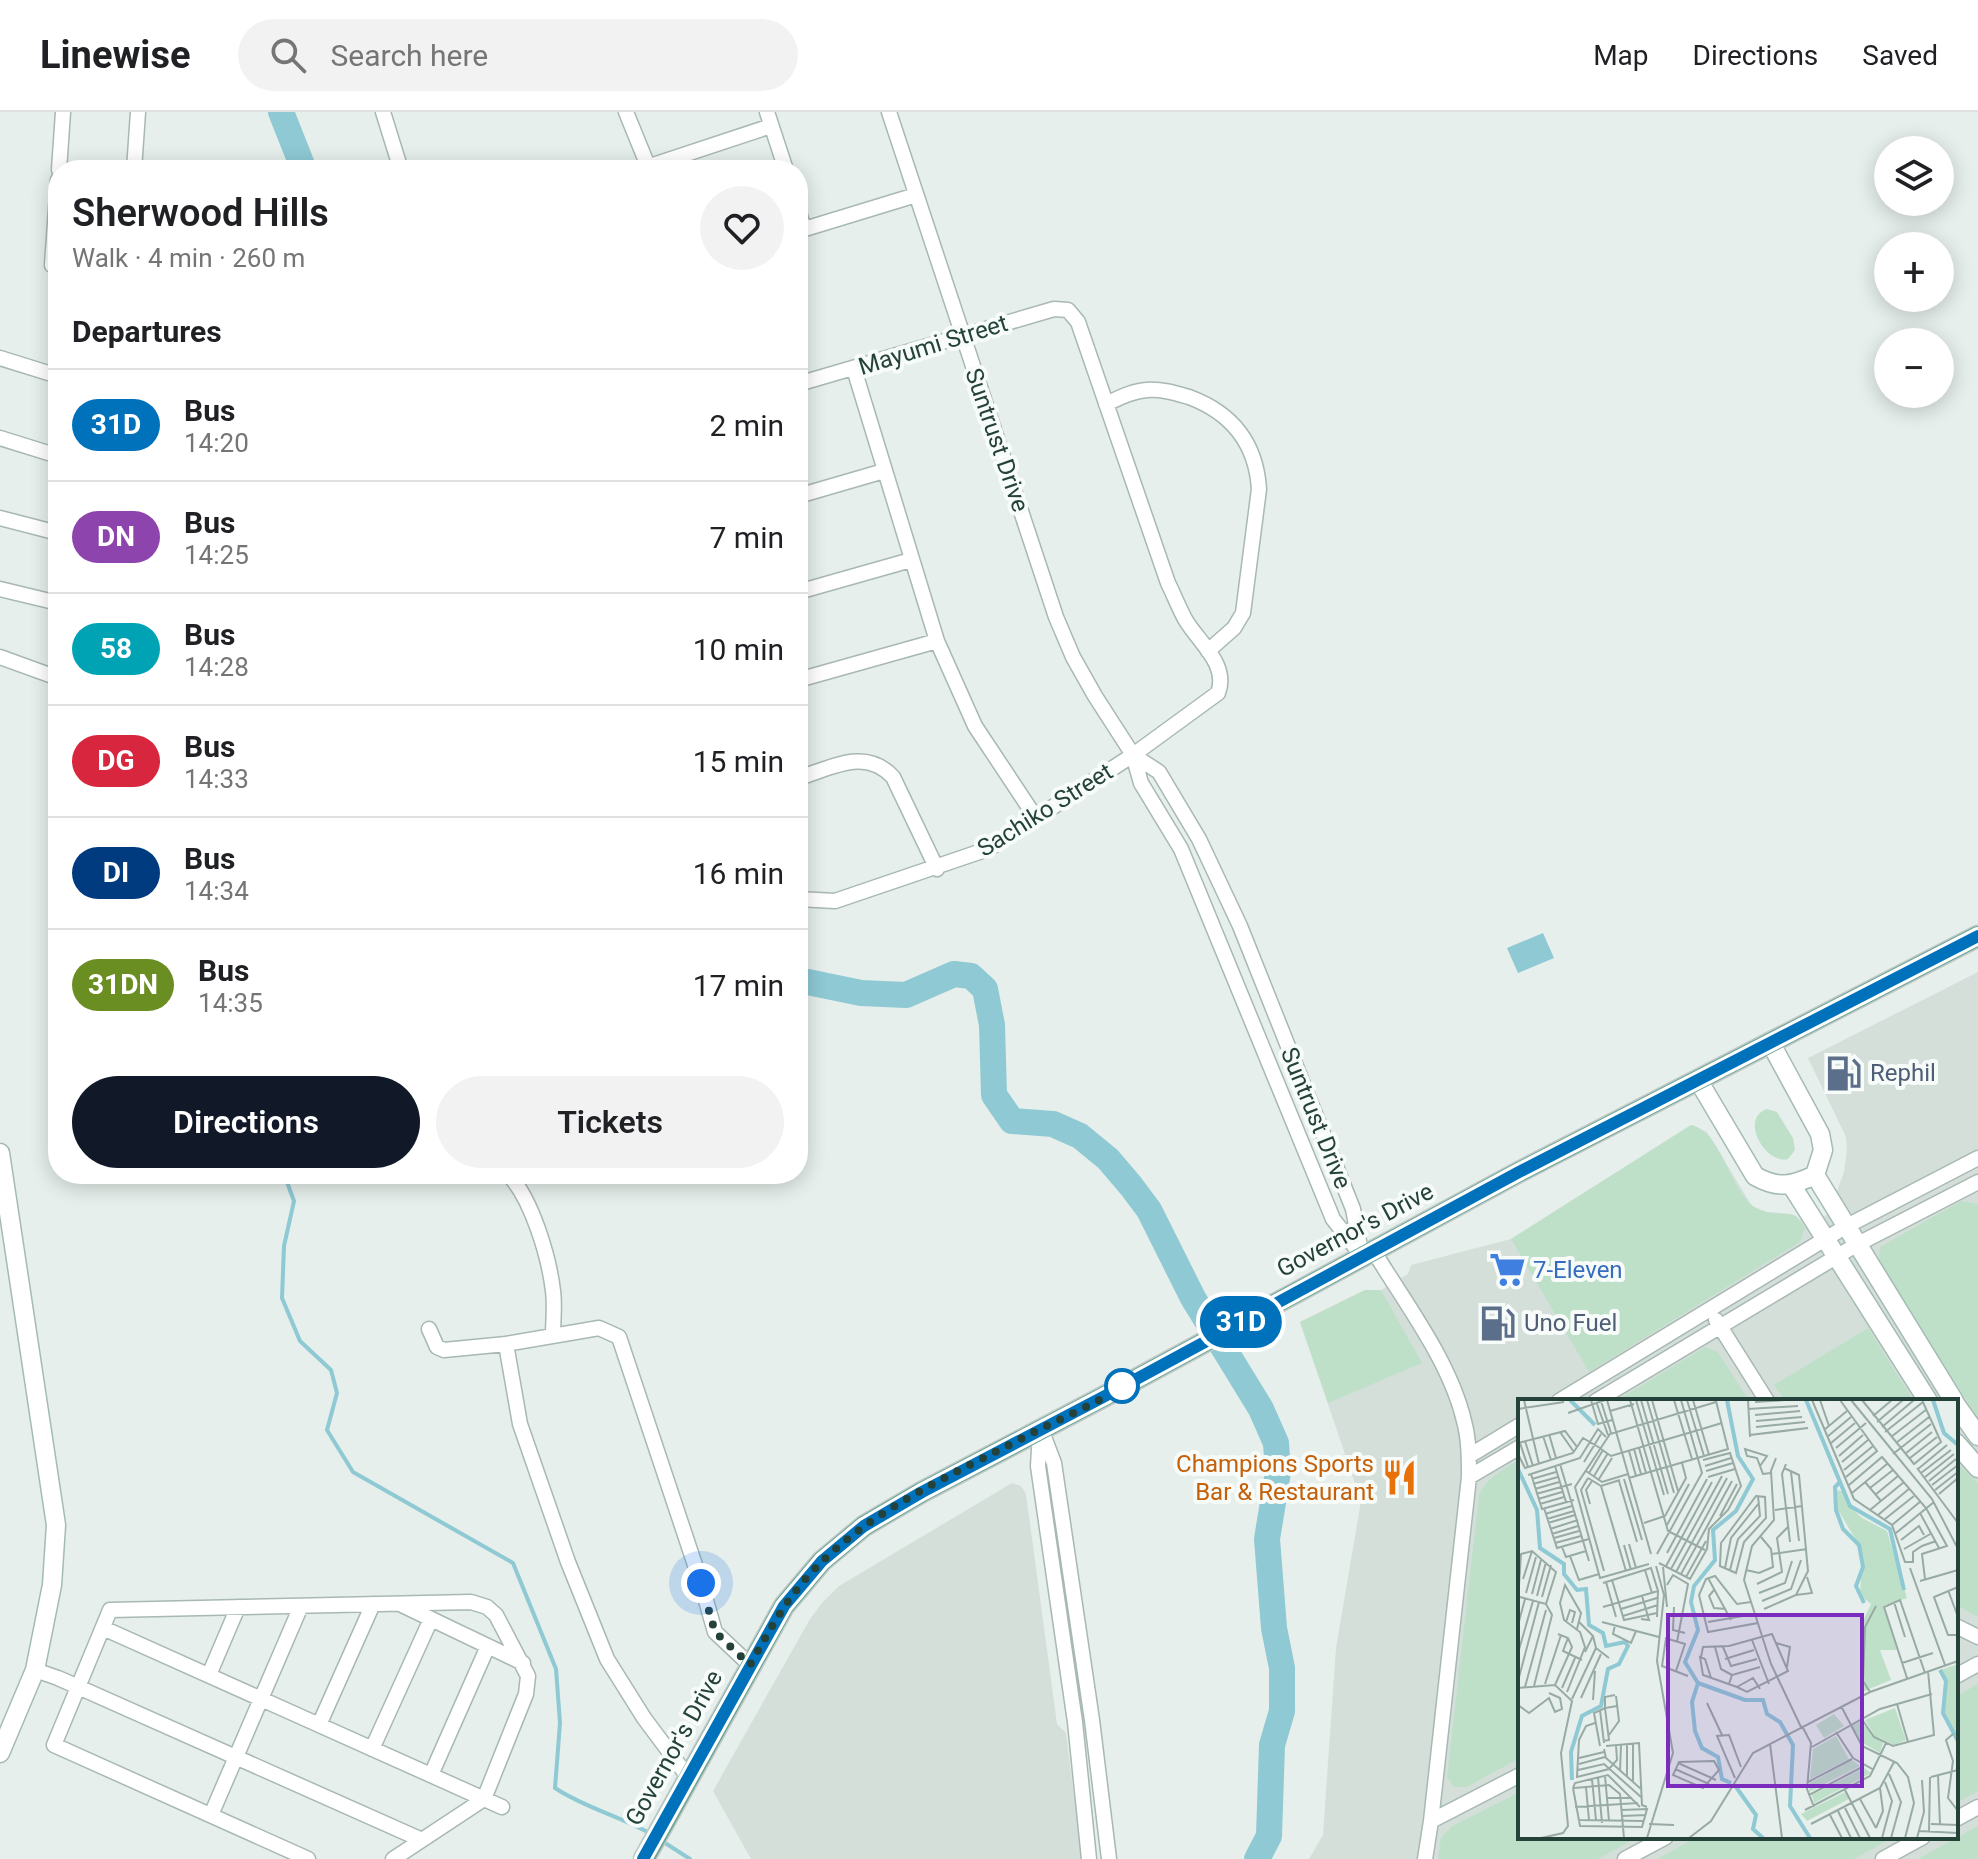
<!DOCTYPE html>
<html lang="en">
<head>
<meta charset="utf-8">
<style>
  body { margin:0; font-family:Roboto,sans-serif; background:#f2f2f2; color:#202124; height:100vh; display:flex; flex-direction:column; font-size:30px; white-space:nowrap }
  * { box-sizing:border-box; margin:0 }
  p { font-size:26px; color:#757577 }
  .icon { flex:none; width:44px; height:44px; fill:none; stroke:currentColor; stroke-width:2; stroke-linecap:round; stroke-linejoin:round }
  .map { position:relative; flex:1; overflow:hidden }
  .side { position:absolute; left:48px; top:48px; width:760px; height:1024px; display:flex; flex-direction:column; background:#fff; border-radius:32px; box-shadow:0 4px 20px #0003 }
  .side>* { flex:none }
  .badge { padding:0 16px; border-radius:26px; font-size:28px; line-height:52px }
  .buttons { position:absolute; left:1874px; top:24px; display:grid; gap:16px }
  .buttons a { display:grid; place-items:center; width:80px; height:80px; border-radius:50%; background:#fff; box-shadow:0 4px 20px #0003; font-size:40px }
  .you { position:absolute; width:40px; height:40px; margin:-20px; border:6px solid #fff; border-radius:50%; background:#1a73e8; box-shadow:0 0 0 12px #1a73e833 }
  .map>.badge { position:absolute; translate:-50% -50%; box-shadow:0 0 0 4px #fff }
  h2 { padding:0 24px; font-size:30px; line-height:72px }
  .round { display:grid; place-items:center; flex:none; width:84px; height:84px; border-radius:42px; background:#f2f2f2 }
  .summary { display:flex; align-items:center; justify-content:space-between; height:136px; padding:0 24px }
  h1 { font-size:38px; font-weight:600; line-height:60px }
  .primary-button { display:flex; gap:16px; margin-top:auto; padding:16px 24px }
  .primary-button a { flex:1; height:92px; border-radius:48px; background:#111827; color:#fff; font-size:32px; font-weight:600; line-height:92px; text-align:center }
  .primary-button a+a { background:#f2f2f2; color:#202124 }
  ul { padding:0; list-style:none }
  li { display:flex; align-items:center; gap:24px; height:112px; padding:0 24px; border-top:2px solid #e0e0e0 }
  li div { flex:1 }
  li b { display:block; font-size:30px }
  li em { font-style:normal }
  li .badge { min-width:88px; font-weight:700; text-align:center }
  header { display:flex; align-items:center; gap:48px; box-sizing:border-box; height:112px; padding:0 40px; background:#fff; border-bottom:2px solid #e0e0e0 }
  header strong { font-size:38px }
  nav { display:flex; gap:44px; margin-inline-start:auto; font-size:28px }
  .search { width:560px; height:72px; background:#f2f2f2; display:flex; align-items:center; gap:20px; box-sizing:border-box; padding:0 28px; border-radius:44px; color:#757577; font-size:30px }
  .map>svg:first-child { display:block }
  .built { fill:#d4dfda; fill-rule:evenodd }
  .green { fill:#bfe0c8 }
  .water { fill:#8ec9d4 }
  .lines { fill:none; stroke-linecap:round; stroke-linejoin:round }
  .stream { stroke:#8ec9d4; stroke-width:4 }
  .river { stroke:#8ec9d4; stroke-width:26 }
  .street-casing { stroke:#a8b8b2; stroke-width:17 }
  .secondary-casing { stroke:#a4bbb3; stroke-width:21 }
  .primary-casing { stroke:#c2cac8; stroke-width:23 }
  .street { stroke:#fff; stroke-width:14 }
  .secondary { stroke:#fff; stroke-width:18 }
  .primary { stroke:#6aa596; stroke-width:20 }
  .line-casing { stroke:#fff; stroke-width:18 }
  .line { stroke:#0072bc; stroke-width:12 }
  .walk { stroke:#24423a; stroke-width:8; stroke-dasharray:0 14.4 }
  .stop-dot { fill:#fff; stroke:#0072bc; stroke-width:4 }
  .labels { text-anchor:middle; stroke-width:8; stroke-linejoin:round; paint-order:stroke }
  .street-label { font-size:24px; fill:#24423a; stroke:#f7fbf9 }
  .service-label { font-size:24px; fill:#4e5e75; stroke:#f7fbf9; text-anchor:start }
  .shop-label { font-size:24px; fill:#366cbe; stroke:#f7fbf9; text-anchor:start }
  .food-label { font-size:24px; fill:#c56008; stroke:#f7fbf9; text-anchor:end }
  .inset-river { fill:none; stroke:#8ec9d4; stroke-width:4 }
  .inset-road { fill:none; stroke:#98aaa4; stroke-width:2 }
  .view { fill:#7b2cbf; fill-opacity:0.15; stroke:#7b2cbf; stroke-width:4 }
  .inset-edge { fill:none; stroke:#24423a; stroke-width:4 }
</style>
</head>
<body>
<header>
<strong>Linewise</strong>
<div class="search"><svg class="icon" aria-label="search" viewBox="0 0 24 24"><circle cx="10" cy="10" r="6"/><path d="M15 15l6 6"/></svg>Search here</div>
<nav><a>Map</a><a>Directions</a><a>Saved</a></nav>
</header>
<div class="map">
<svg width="1978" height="1747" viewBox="0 0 1978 1747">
  <rect width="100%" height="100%" fill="#e6efeb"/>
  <path class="built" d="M1978 860V1747H1309L1323 1723 1336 1536 1361 1389 1300 1210 1365 1178H1381L1408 1162 1411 1153 1511 1127 1691 1013 1707 1020 1752 1094 1767 1100 1792 1102 1801 1108 1805 1115 1844 1093 1837 1079 1844 1060 1847 1038 1846 1025 1808 946ZM1520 1289H1956V1725H1520Z
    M1012 1371 1021 1374 1026 1382 1057 1612 1066 1621 1082 1747H751L713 1679 810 1507 822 1491 839 1474Z"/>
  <path class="green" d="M1767 997 1777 1000 1793 1026 1795 1038 1788 1047C1765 1053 1739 1006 1767 997Z
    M1691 1013C1722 1020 1729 1076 1754 1095 1766 1104 1783 1099 1796 1104L1805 1115 1800 1130 1589 1260 1511 1127Z
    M1961 1089 1978 1092V1307L1879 1149 1880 1135Z
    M1365 1178H1381L1422 1251 1328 1291 1300 1210Z
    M1868 1216 1914 1289H1785L1774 1273Z
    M1705 1235 1718 1240 1749 1289H1616Z
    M1520 1347V1646L1467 1675H1454L1447 1665 1479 1383C1487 1365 1503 1358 1520 1347Z
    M1956 1350 1978 1371V1505L1956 1493Z
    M1978 1572V1679L1956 1691V1584Z
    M1520 1680V1725H1638L1598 1747H1438L1441 1726 1452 1714Z
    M1978 1714V1747H1918Z
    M1697 1725H1894L1854 1747H1657Z"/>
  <path class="water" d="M1543 821 1554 846 1518 861 1507 836Z"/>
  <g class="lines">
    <path class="stream" d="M284 1062 294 1089 284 1134 282 1186 300 1229 331 1258 337 1281 327 1318 353 1360 513 1451 556 1557 560 1611 555 1676C585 1696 620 1704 651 1722
      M662 1729 690 1747"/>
    <path class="river" d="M281 0 304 58
      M798 868 861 881 906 883 954 862 971 864 985 877 992 913 994 983 1012 1009 1053 1012 1080 1024 1108 1047 1131 1074 1149 1098 1193 1186 1261 1297 1276 1331 1278 1360 1267 1427 1274 1516 1282 1556V1599L1272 1633 1269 1724 1257 1747"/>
    <defs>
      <path id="street" d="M383 0 401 58
        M626 0 648 54
        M767 0 786 58
        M889 0 1056 505 1073 545 1095 584 1133 643 1141 671 1181 737 1333 1107 1362 1144
        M59 58 63 0
        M134 58 138 0
        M638 58 771 14
        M58 68 52 153 58 155
        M798 97 804 117
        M798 119 916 83
        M0 246 58 264
        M854 257 937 529 975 614 1036 706
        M798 272 1054 197 1068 198 1078 210 1168 471C1174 483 1179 496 1185 507 1198 530 1229 552 1218 581L1133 643 988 737 835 789 798 787
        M1106 292C1119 286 1132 279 1147 278 1162 277 1175 281 1189 285 1232 301 1256 331 1259 377L1243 501 1234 516 1208 539
        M0 326 58 344
        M798 384 884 359
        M0 406 58 421
        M0 477 58 491
        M798 480 911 448
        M0 545 58 566
        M798 568 937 529
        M1133 643 1159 660 1199 727 1240 814 1353 1097 1361 1140
        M798 666C832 656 865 635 893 665L937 757
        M508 1062C532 1087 549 1145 553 1179 555 1193 553 1209 553 1224
        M1373 1138C1405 1191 1450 1249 1464 1309 1469 1327 1469 1347 1469 1365L1431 1709 1425 1747
        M1716 1208 1767 1289
        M429 1217 437 1235 444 1238 506 1232
        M1559 1289 1845 1115 1978 1046
        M1596 1289 1856 1133 1978 1070
        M1041 1317 1054 1351 1092 1608 1109 1747
        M1040 1321 1038 1354 1075 1610 1089 1747
        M1469 1344 1520 1313
        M1469 1365 1520 1335
        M402 1493 523 1551
        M1956 1514 1978 1525
        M103 1516 502 1695
        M35 1558 58 1566 422 1728
        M209 1563 238 1495
        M1956 1564 1978 1552
        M319 1613 373 1492
        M372 1637 431 1507
        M431 1663 488 1534
        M688 1665 644 1606 607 1547 568 1450 520 1312 506 1232 599 1216 619 1225 701 1471 715 1520 750 1553
        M211 1703 301 1494
        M1956 1707 1978 1695
        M1431 1709 1520 1663
        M308 1747 54 1633 110 1498 471 1490 487 1495 496 1503 528 1564 526 1582 484 1687 393 1747
        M1625 1747 1666 1725
        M1883 1747 1923 1725"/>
      <path id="secondary" d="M1698 968 1755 1064C1778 1077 1792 1074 1815 1063L1823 1038 1820 1022 1770 930
        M0 1041 56 1413 52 1473 35 1558 0 1641
        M1815 1063 1954 1289
        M1792 1074 1928 1289
        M1956 1293 1978 1324
        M1956 1331 1978 1356"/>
      <path id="primary" d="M644 1747 784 1494 822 1449 864 1414 922 1380 1105 1284 1519 1060 1978 824"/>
    </defs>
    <use href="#street" class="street-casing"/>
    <use href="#secondary" class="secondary-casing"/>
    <use href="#primary" class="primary-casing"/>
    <use href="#street" class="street"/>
    <use href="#secondary" class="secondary"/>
    <use href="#primary" class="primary"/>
  </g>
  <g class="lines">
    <defs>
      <path id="line" d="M643 1747 784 1494 822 1449 864 1414 922 1380 1105 1284 1519 1060 1978 824"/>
    </defs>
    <use href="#line" class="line-casing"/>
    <use href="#line" class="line"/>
    <path class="walk" d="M701 1471 715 1520 750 1553C768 1521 785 1489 810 1462 870 1396 959 1360 1036 1319 1064 1305 1096 1292 1122 1274"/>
  </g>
  <defs>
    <symbol id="fuel-bare" viewBox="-9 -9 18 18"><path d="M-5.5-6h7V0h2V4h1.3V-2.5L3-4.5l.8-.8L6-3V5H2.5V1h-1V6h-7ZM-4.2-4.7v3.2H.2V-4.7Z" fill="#5c6f8a" stroke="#f7fbf9" stroke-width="2.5" paint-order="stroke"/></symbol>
    <symbol id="supermarket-bare" viewBox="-9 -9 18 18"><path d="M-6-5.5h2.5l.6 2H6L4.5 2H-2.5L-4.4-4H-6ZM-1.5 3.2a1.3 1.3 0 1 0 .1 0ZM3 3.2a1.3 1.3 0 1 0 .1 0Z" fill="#3f7fe0" stroke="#f7fbf9" stroke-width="2.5" paint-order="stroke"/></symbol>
    <symbol id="restaurant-bare" viewBox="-9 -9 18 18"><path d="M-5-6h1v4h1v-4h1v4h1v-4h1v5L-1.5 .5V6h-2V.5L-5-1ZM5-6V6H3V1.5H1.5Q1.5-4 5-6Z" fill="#e8710a" stroke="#f7fbf9" stroke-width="2.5" paint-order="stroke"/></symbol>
  </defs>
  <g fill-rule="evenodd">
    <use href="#fuel-bare" x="1818" y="936" width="51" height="51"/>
    <use href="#supermarket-bare" x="1482" y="1132" width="51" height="51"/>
    <use href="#fuel-bare" x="1472" y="1186" width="51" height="51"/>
    <use href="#restaurant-bare" x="1374" y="1340" width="51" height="51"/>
  </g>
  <circle class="stop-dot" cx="1122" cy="1274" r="16"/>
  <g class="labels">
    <g class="street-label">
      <text transform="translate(933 233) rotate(-17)" y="8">Mayumi Street</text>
      <text transform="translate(997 328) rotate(71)" y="8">Suntrust Drive</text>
      <text transform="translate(1045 698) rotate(-32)" y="8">Sachiko Street</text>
      <text transform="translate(1316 1006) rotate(68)" y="8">Suntrust Drive</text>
      <text transform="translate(1355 1118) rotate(-28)" y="8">Governor's Drive</text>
      <text transform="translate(674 1636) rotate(-61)" y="8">Governor's Drive</text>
    </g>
    <g class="service-label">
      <text x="1870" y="969">Rephil</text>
      <text x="1524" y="1219">Uno Fuel</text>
    </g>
    <g class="shop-label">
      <text x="1533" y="1166">7-Eleven</text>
    </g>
    <g class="food-label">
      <text x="1374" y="1360">Champions Sports<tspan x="1374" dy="28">Bar &amp; Restaurant</tspan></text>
    </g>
  </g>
  <g transform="translate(1518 1287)">
    <rect width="440" height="440" fill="#e6efeb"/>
    <path d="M319 91 327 93 331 107 344 119 369 132 389 199 365 207 379 251H362L373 281 344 293V224L353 205 342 196 344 151 320 111ZM440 265V342L425 314 428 282 422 271ZM377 309 388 341 376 346 357 337 347 321ZM316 315 326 327 306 339 298 326ZM342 323 365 344 362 354 343 343 334 327ZM318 337 331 360 292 380 295 350ZM334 361 342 367 291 393 292 384ZM346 369 353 374 296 404 294 396ZM327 393 331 400 289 422 283 415Z" fill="#bfe0c8"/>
    <path class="inset-river" d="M52 1 77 26M209 1 220 57 235 80 218 112 195 131 197 161 176 187 173 203 180 231 167 263 180 284 227 301H245L249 315 262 323 275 346 272 407 292 439M288 1 332 107 372 130 386 191M415 1 426 34 440 46M0 70 19 111 22 149 46 165V175L59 191 68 190 71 226 85 234 88 247 107 243 110 247 101 265 90 270 83 307 64 317 53 353 54 381M323 82 317 88 318 111 325 130 341 146 345 168 338 187 346 204M422 271 428 282 425 314 440 342M180 284 174 303 177 332 184 349 200 358 204 380 213 384M440 373V404M218 388 238 416 235 430 245 439"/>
    <path class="inset-road" d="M6 1 21 65M73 1 80 25 94 21M89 1 133 155M112 1 150 132 187 151M118 1 146 96M123 1 150 95M129 1 156 94M134 1 160 92M156 1 174 60M169 1 186 57M175 1 191 56M230 1 232 38M294 1 336 100 374 126 387 163H395V153L404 147 418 142M302 1 311 27M322 1 359 52 328 78M333 1 414 100 440 150M344 1 396 65 423 43 404 1M83 2 93 34M237 3 268 1M79 5 90 36M0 10 46 3M230 10 280 7M92 12 116 5M50 14 87 1M237 16 282 12M355 17 374 1M238 22 284 18M359 23 385 1M238 28 287 23M364 28 396 1M306 31 329 12M42 33 56 53M367 33 405 3M31 35 38 59M232 36 290 29M25 37 33 61M309 38 333 18M373 38 409 10M7 42 15 67M0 44 47 32 59 48M2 44 10 68M313 44 337 24M378 44 411 18M121 49 128 74M318 49 348 24M83 50 93 57 204 24M116 50 123 75M111 52 118 77M0 55 7 69 55 54 65 39 82 49M375 55 413 25M387 55 414 33M321 57 345 36M258 59 253 72 256 121 234 147 226 181 253 265 283 328M392 59 419 38M66 63 83 35M324 63 350 41M42 65 71 162M268 65 264 75 272 143M37 67 48 103M187 67 213 59M242 67 249 57 227 50 229 57 239 59 245 75 253 74M399 69 440 124M400 70 429 46M326 71 355 47M68 72 84 83 110 75M188 72 215 64M273 73 281 142M71 74 85 51M403 74 433 51M13 75 24 110 56 101M10 76 62 59 80 30 88 38M76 77 90 54M190 78 217 70M407 78 436 55M70 79 63 91 86 172M70 79 83 87 102 81M111 79 210 50 198 2M14 80 38 73M81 80 94 59M106 80 124 141M101 82 119 143M411 82 438 60M347 83 363 102M15 85 40 78M331 86 364 58 408 109 429 147 404 155 407 180M414 86 440 66M83 87 108 172M352 89 375 71M17 90 41 83M417 91 440 73M334 94 369 65M18 95 54 85M421 95 440 79M357 96 380 77M238 97 247 98 248 119 226 143 218 174 202 167 203 144ZM20 100 44 93M22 105 46 98M72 105 68 91 74 82M26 109 39 149 71 140M257 111 284 107M352 111 386 83M402 114 421 149M27 115 54 107M360 116 392 89M202 117 219 85M29 120 56 112M367 120 396 97M30 124 57 116M126 124 147 117 168 79 164 64M149 126 171 85M374 126 403 102M32 130 60 121M378 134 416 103M34 135 60 127M36 139 61 132M383 141 401 127 406 136M37 144 63 137M111 145 118 169M106 146 113 171M44 148 48 158 68 152M386 150 414 134M149 154 189 80M139 155 184 74 163 1M254 155 289 150M52 157 61 181 81 175M141 164 172 180 189 150 191 130 210 111 223 87 212 54 185 61M131 165 82 179 57 88 92 35 198 3M148 167 194 83M145 168 149 208M207 169 213 139 241 104M392 169 427 266M153 170 204 77M127 171 134 194M212 171 220 140 242 117 240 97M228 171 241 174 255 168 253 150 243 138M158 173 209 79M163 175 214 82M168 178 188 142M190 179 213 221M5 180 14 152M94 181 106 221 139 214M402 182 440 171M88 183 98 218M85 184 133 169 140 192 139 218M239 185 264 173 259 139 270 128M149 186 155 176 170 185 159 243M440 188 416 198 430 236H440M196 191 191 197 196 209 208 210M430 191 440 218M8 194 18 158M241 194 267 184 274 162M14 195 23 161M278 196 294 194 289 178M19 197 28 163M2 198 28 205 34 216 16 287M24 198 33 166M0 202 3 155 14 152 38 173 28 205M244 202 273 190 283 161M233 203 219 205 197 177 188 180 181 196 190 233 240 224M376 203 387 238M85 208 140 192M156 208 155 231 167 234M103 210 139 199M246 210 278 196 290 172 281 76 266 69M105 217 140 206M123 220 131 221 124 197M60 222 75 237 67 253M48 223 52 211 57 213 54 224M84 223 141 238M190 223 225 217M0 226 7 200M97 226 95 235 113 244 118 232M75 237 78 249 91 259M50 239 45 252 64 261M147 239 167 245 158 272M148 239 144 267 170 277M234 241 251 285M258 244 272 248 269 268M197 248 203 270 214 276M205 248 213 267 239 260M0 254 15 202M183 258 185 248 211 247 254 235 270 272 229 293 219 288 188 277 185 276 182 258 187 260 193 279M207 260 236 251M384 264 415 254M389 279 366 208 382 201 407 274M0 282 21 203M27 285 43 236M211 285 214 276 242 268M37 286 54 248 50 239 40 235M7 288 28 211M219 288 235 279 242 290M0 289 37 286 54 302 43 354 50 427 45 434 23 439M44 289 57 259M49 293 67 248 62 233 46 221 42 204 47 186 63 214 59 230M352 293 345 282 347 228 358 207M63 299 83 255M54 300 78 249M75 301 77 272M189 304 204 336M379 305 390 343M0 306 11 314 31 299 37 313 44 310 42 299 31 294M323 307 344 347 379 364 390 378 396 404 387 439M82 311 86 344M343 319 356 338 375 347 416 336 410 272M77 324 68 327 61 341 59 378 91 370 99 361 98 346M284 327 293 344 289 390 296 408M318 333 335 359 356 371M435 335 428 341 435 362 430 399 440 412M91 336 101 322 98 297M85 342 91 341 87 309 99 307M252 345 264 439M82 347 76 314 87 309V298L97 296M88 347 121 344 124 406 129 408M294 348 362 310 414 295M86 350 88 359 123 390M61 359 86 353M196 362 201 371 185 389 155 376 161 363ZM160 364 198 381M61 365 87 358M157 370 191 385M60 371 86 365 123 398M102 372 103 346M371 375 383 403 373 439M420 376 422 425M87 377 91 422M80 378 84 424M109 378V345M413 378 440 371M217 379 199 337 211 336 223 368M74 380 78 421M115 383V344M290 383 334 360M68 388 71 421M55 389 62 427 124 428 129 410 103 411M55 389 57 384 90 376 122 408M56 389 91 386 102 395 106 439M327 391 352 439M291 396 346 367M89 399H114M342 400 358 429M57 408 120 404M327 409 342 439M287 411 352 377 368 344M320 412 333 439M312 416 324 439M104 417 128 416M60 421 126 422M131 425 156 426M293 425 362 389 376 363M413 425 440 426M358 429 365 412 362 389M401 432 440 434M411 433 412 378M129 439 155 354 139 262 146 196 138 167M171 439 193 422 235 354 352 293 440 262M364 439 374 402 367 383M399 439 406 413 404 381"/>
    <path class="view" d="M150 216H344V387H150Z"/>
    <rect width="440" height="440" class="inset-edge"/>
  </g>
</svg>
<div class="buttons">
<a><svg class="icon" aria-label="layers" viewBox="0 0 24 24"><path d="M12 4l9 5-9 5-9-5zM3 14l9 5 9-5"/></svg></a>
<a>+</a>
<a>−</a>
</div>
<div class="you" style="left:701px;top:1471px"></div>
<b class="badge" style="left:1241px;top:1210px;background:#0072bc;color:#fff">31D</b>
<section class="side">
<div class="summary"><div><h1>Sherwood Hills</h1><p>Walk · 4 min · 260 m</p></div><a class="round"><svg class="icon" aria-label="heart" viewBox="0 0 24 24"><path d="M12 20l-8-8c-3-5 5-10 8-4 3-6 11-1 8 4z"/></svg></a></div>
<h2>Departures</h2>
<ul>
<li><span class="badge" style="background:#0072bc;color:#fff">31D</span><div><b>Bus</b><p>14:20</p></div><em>2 min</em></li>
<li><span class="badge" style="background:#8e44ad;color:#fff">DN</span><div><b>Bus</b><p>14:25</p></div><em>7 min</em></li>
<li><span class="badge" style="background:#00a3b4;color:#fff">58</span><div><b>Bus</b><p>14:28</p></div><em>10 min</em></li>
<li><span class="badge" style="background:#d7263d;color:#fff">DG</span><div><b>Bus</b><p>14:33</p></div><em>15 min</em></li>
<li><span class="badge" style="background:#003b80;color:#fff">DI</span><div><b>Bus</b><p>14:34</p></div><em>16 min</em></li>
<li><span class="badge" style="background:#6b8e23;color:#fff">31DN</span><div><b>Bus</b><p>14:35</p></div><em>17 min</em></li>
</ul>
<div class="primary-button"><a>Directions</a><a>Tickets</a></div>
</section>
</div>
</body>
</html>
